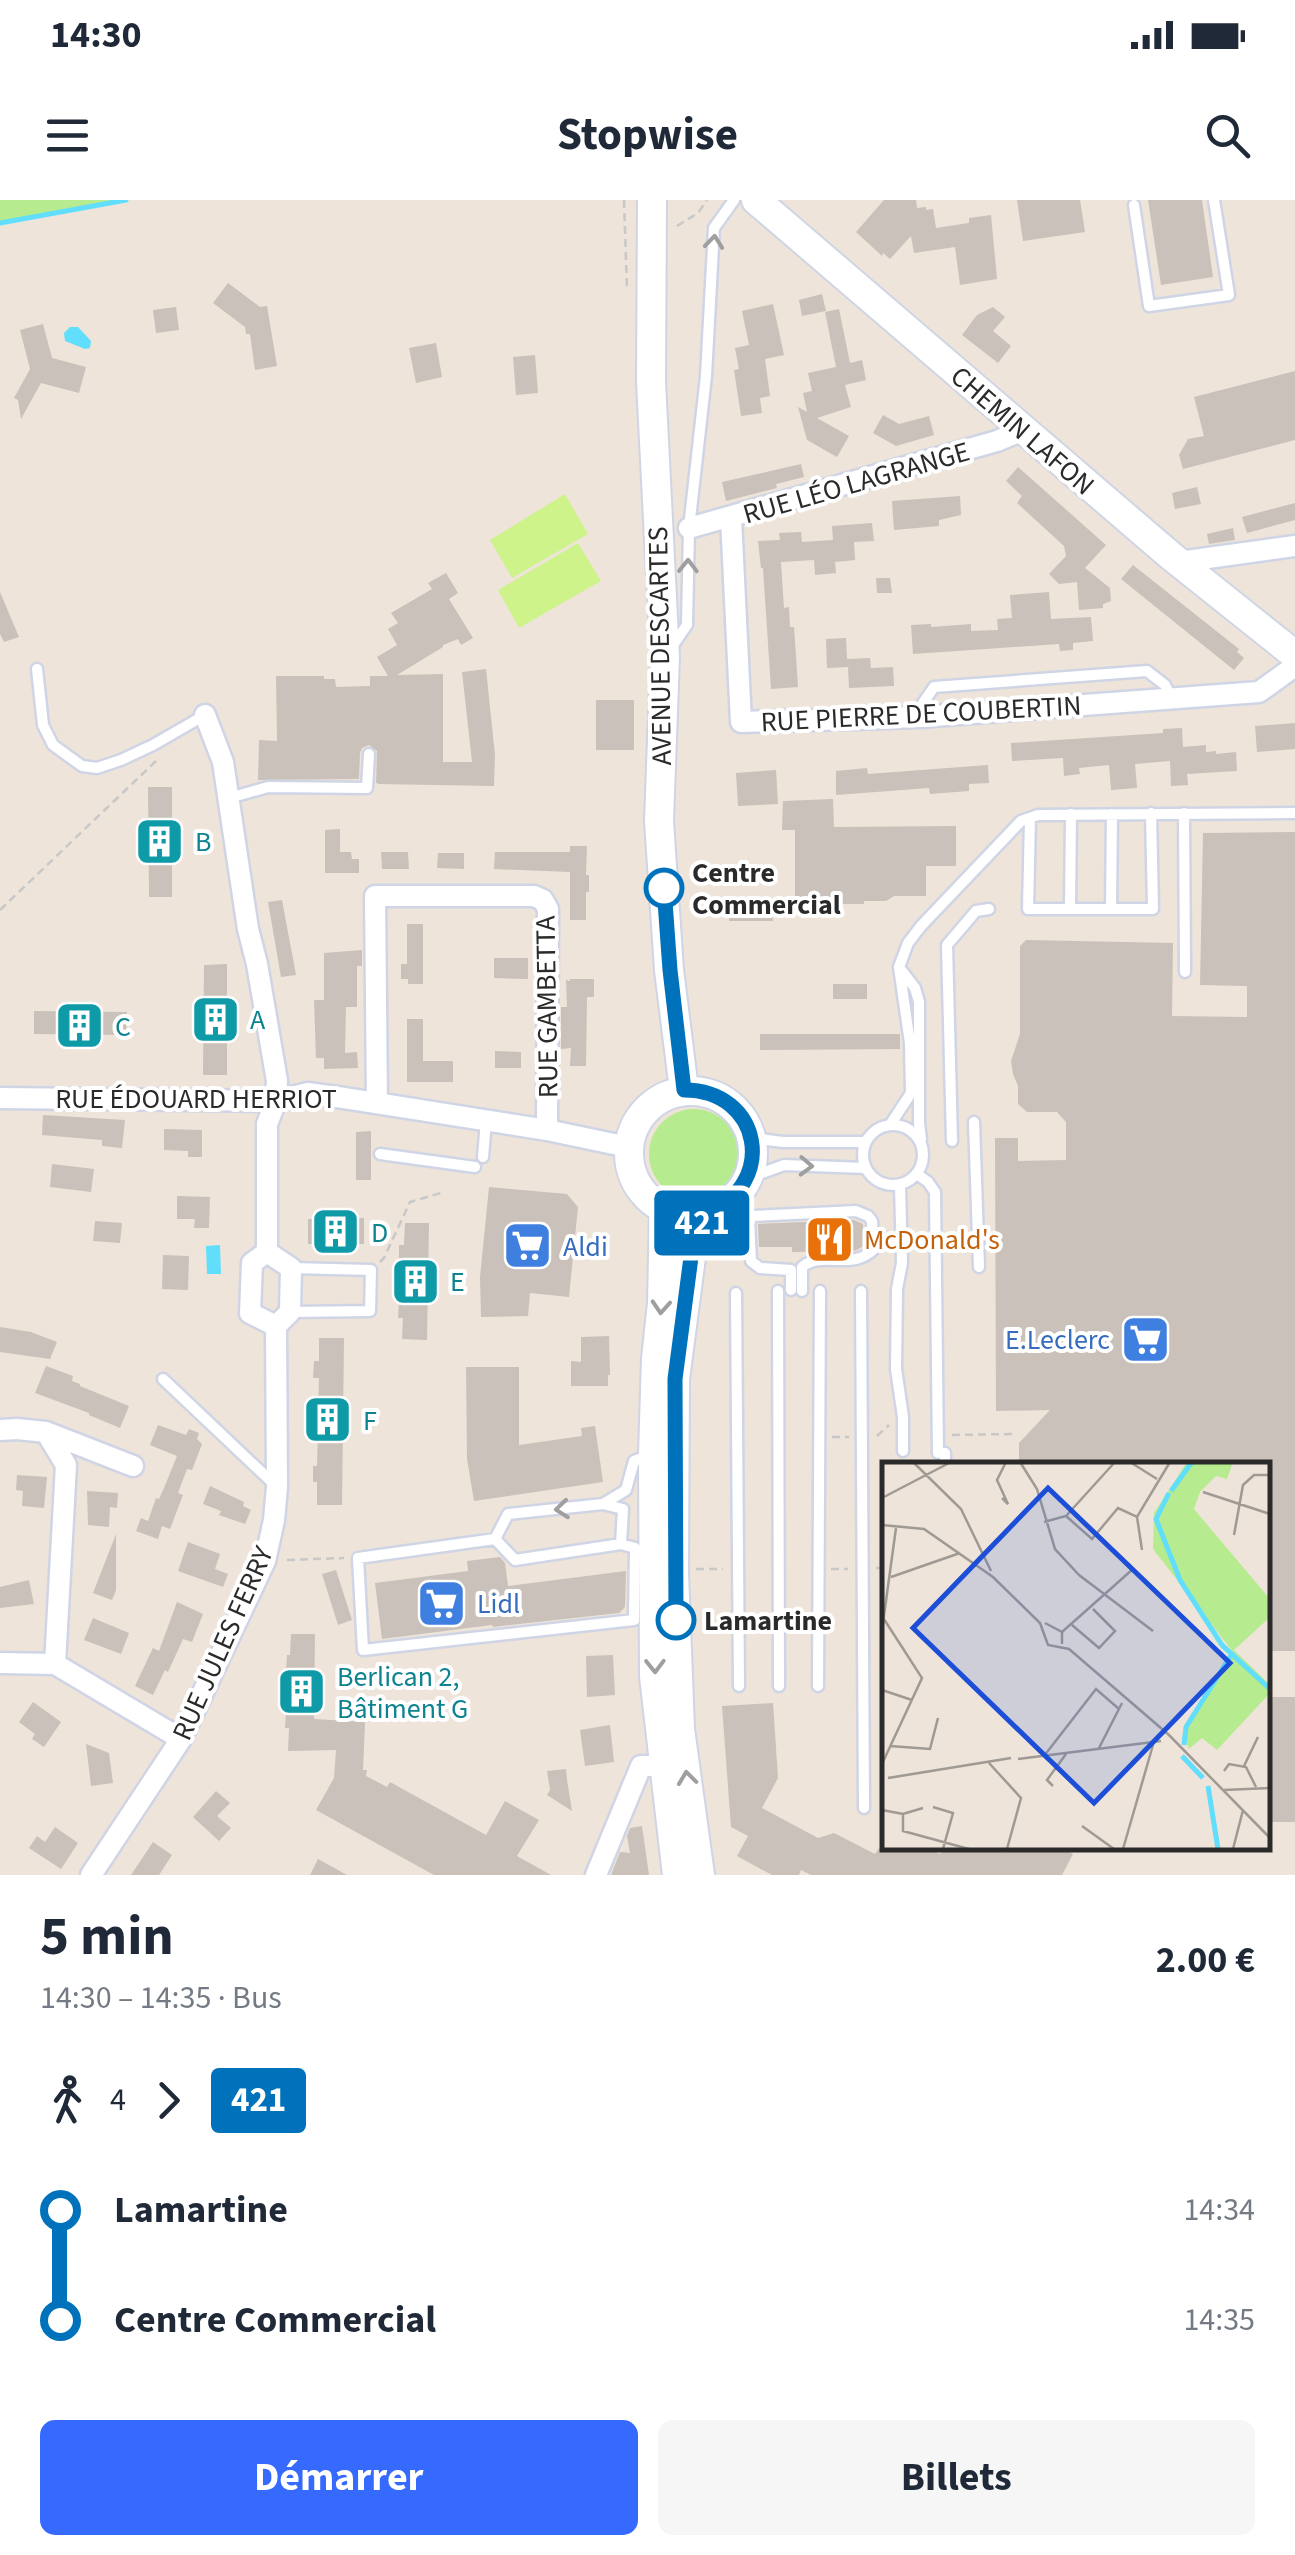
<!DOCTYPE html>
<html lang="fr">
<head>
<meta charset="utf-8">
<style>
  body { margin:0; font-family:"Source Sans 3",sans-serif; background:#f6f6f7; color:#1f2937; height:100vh; display:flex; flex-direction:column; font-size:38px; white-space:nowrap }
  * { box-sizing:border-box; margin:0 }
  p { font-size:32px; color:#747a83 }
  .icon { flex:none; width:55px; height:55px; fill:none; stroke:currentColor; stroke-width:2; stroke-linecap:round; stroke-linejoin:round }
  .map { position:relative; height:1675px; overflow:hidden }
  .side { display:flex; flex-direction:column; background:#fff; flex:1 }
  .side>* { flex:none }
  .badge { padding:0 20px; border-radius:8px; font-size:35px; line-height:65px }
  .map>.badge { position:absolute; translate:-50% -50%; box-shadow:0 0 0 5px #fff }
  .legs { display:flex; align-items:center; gap:15px; height:110px; padding:0 40px; font-size:32px }
  .legs p { margin-inline-start:auto }
  .headline { display:flex; align-items:center; justify-content:space-between; height:170px; padding:0 40px }
  h1 { font-size:55px; font-weight:700; line-height:75px }
  .primary-button { display:flex; gap:20px; margin-top:auto; padding:20px 40px }
  .primary-button a { flex:1; height:115px; border-radius:15px; background:#366aff; color:#fff; font-size:40px; font-weight:700; line-height:115px; text-align:center }
  .primary-button a+a { background:#f6f6f7; color:#1f2937 }
  ul { padding:0 40px; list-style:none }
  li { display:flex; align-items:center; gap:35px; height:110px; font-size:38px }
  li i { display:grid; place-items:center; width:15px; height:100%; margin:0 12px; background:currentColor }
  li i::after { content:''; width:25px; height:25px; margin:-12px; border:8px solid; border-radius:50%; background:#fff }
  li p { margin-inline-start:auto }
  li:first-child i { background:linear-gradient(#0000 50%,currentColor 0) }
  li:last-child i { background:linear-gradient(currentColor 50%,#0000 0) }
  .status { display:flex; justify-content:space-between; align-items:center; height:70px; padding:0 50px; background:#fff; direction:ltr }
  .status svg { height:28px; fill:currentColor }
  header { display:flex; justify-content:space-between; align-items:center; height:130px; padding:0 40px; background:#fff; font-size:45px; font-weight:700 }
  .map>svg:first-child { display:block }
  .green { fill:#b6eb90 }
  .pitch { fill:#cef38b }
  .water { fill:#61defc }
  .lines { fill:none; stroke-linecap:round; stroke-linejoin:round }
  .stream { stroke:#61defc; stroke-width:5 }
  .building { fill:#c9c1ba }
  .lane-casing { stroke:#cfd5e5; stroke-width:15 }
  .street-casing { stroke:#cfd5e5; stroke-width:25 }
  .secondary-casing { stroke:#cfd5e5; stroke-width:32 }
  .path { stroke:#c8c8c8; stroke-width:2.5; stroke-dasharray:8 5; stroke-linecap:butt }
  .lane { stroke:#fff; stroke-width:10 }
  .street { stroke:#fff; stroke-width:20 }
  .secondary { stroke:#fff; stroke-width:28 }
  .oneway { stroke:#9f9f9f }
  .line-1-casing { stroke:#fff; stroke-width:22 }
  .line-1 { stroke:#0072bc; stroke-width:15 }
  .stop-1-dot { fill:#fff; stroke:#0072bc; stroke-width:5 }
  .labels { text-anchor:middle; stroke-width:8; stroke-linejoin:round; paint-order:stroke }
  .street-label { font-size:28px; fill:#2a2a2a; stroke:#fff }
  .culture-label { font-size:28px; fill:#0d838f; stroke:#fff; text-anchor:start }
  .stop-label { font-size:28px; font-weight:bold; fill:#2a2a2a; stroke:#fff; text-anchor:start }
  .food-label { font-size:28px; fill:#c56008; stroke:#fff; text-anchor:start }
  .shop-label { font-size:28px; fill:#366cbe; stroke:#fff; text-anchor:start }
  .inset-river { fill:none; stroke:#61defc; stroke-width:5 }
  .inset-road { fill:none; stroke:#a09a94; stroke-width:2.5 }
  .view { fill:#1d4ed8; fill-opacity:0.15; stroke:#1d4ed8; stroke-width:5 }
  .inset-edge { fill:none; stroke:#2a2a2a; stroke-width:5 }
</style>
</head>
<body>
<div class="status"><b>14:30</b><svg viewBox="0 0 49 12"><path d="M0 12V9h3v3zM5 12V6h3v6zM10 12V3h3v9zM15 12V0h3v12zM26 1h20v11H26zM47 4h2v5h-2z"/></svg></div>
<header><svg class="icon" aria-label="menu" viewBox="0 0 24 24"><path d="M4 6h16M4 12h16M4 18h16"/></svg>Stopwise<svg class="icon" aria-label="search" viewBox="0 0 24 24"><circle cx="10" cy="10" r="6"/><path d="M15 15l6 6"/></svg></header>
<div class="map">
<svg width="1295" height="1675" viewBox="0 0 1295 1675">
  <rect width="100%" height="100%" fill="#eee4da"/>
  <path class="green" d="M0 0H126L0 23Z
    M649 954a45 45 0 1 1 90 0a45 45 0 1 1-90 0Z"/>
  <path class="pitch" d="M565 294 588 334 512 378 490 340Z
    M578 343 601 381 519 428 498 390Z"/>
  <path class="water" d="M70 127H78L91 141 90 148 85 149 65 141 64 133Z
    M220 1045 221 1074H207L206 1046Z"/>
  <g class="lines">
    <path class="stream" d="M0 23 126 0"/>
  </g>
  <path class="building" d="M884 0H916L917 8 926 7V10L933 9 936 28 969 23V18L991 15 997 79 960 85 955 47 914 53 911 36 890 59 883 53 882 56 856 32Z
    M1017 0H1080L1085 32 1023 41Z
    M1148 0H1202L1213 77 1161 85Z
    M228 83 260 107 267 106 277 166 255 170 250 134H246L245 127 213 103Z
    M822 94 826 111 802 116 799 100Z
    M773 104 784 155 765 159 770 196 760 198 762 213 741 216 734 170 739 169 735 148 749 145 742 111Z
    M176 107 179 130 156 133 153 110Z
    M993 107 1005 117 993 131 1011 146 998 163 962 135 977 115Z
    M839 109 850 163 862 160 866 180 845 185 851 207 817 218 849 236 837 257 807 240 798 207 807 212 803 193 812 191 808 173 836 167 825 112Z
    M43 124 52 158 86 167 79 193 41 183 21 219 18 200 14 198 30 169 20 130Z
    M436 143 442 177 416 183 409 148Z
    M535 155 538 193 516 195 513 157Z
    M1295 171V240L1183 269 1179 255 1188 239 1204 236 1194 197Z
    M883 215 899 224 929 216 934 235 896 246 873 233Z
    M801 264 804 277 776 284 777 288 726 301 722 282Z
    M1018 267 1106 345 1085 368 1110 388 1111 401 1103 404V408L1079 410 1077 382 1059 384 1049 374 1066 356 1064 346 1017 303 1022 296 1006 281Z
    M1197 287 1201 304 1175 309 1172 293Z
    M960 296 961 315 939 320V326L894 330 892 301Z
    M1295 303V320L1247 333 1242 317Z
    M872 323 874 341 854 342 855 360 835 362 836 373 815 375 814 360 781 362 784 408 789 407 790 427H794L798 487 771 489 763 368H761L758 341 780 340 779 333 801 332 802 342 833 340 832 326Z
    M1233 328 1235 340 1209 344 1207 334Z
    M1133 365 1239 449 1237 452 1244 458 1234 470 1121 379Z
    M446 373 458 393 449 399 473 438 461 445 458 439 443 445V447L397 475 443 474V562H472L462 472 486 469 495 555 494 586 379 584 376 583 377 551 369 545 362 548 360 553 359 579 258 580 259 540 277 541 276 476H324V479H335L336 487 370 486V476H388L377 457 397 445 388 429 398 423 391 413 432 389 428 383Z
    M876 378H890L892 393H877Z
    M0 392 19 437 4 442 0 434Z
    M1049 392 1051 419 1091 417 1093 441 1073 443V450L1060 451 1059 444 913 454 911 425 931 424V427L971 424V431L998 430 997 419 1012 418 1010 395Z
    M846 438 847 459 870 458 871 468 893 467 894 486 849 488 848 467 827 468 826 439Z
    M596 500H634V550H596Z
    M1295 523V549L1257 552 1255 526Z
    M1182 528 1183 547 1206 545V552L1216 551V554L1236 552 1237 571 1187 574 1188 585 1171 586 1170 561 1135 564 1137 588 1111 590 1109 565 1079 568 1080 574 1064 576 1063 558 1012 561 1011 543 1163 533V529Z
    M988 565 989 583 969 584V591L930 594 929 588 836 595V571L867 568 868 574Z
    M776 570 778 604 738 606 736 573Z
    M148 587H172V697H149Z
    M833 599 834 627 956 626V666H926V696H894L886 701H864V704H795V630H782L783 601Z
    M340 629V652H351L352 659H359V673H325V630Z
    M1295 632V1451H1268V1265H1019V1243L1050 1210 996 1211 995 938H1018V961L1066 960V922L1057 912H1027L1018 904V886L1013 874 1011 861 1020 834V746L1026 740 1173 743 1172 816 1247 817V786L1200 785 1203 633Z
    M570 646H587L586 675H589V692H586V720H570V672L494 669 495 652H570Z
    M381 652H408L409 669H382Z
    M438 653H464V669L437 668Z
    M282 700 296 775 281 777 268 702Z
    M729 706H773V721H729Z
    M407 724H423V784H408V779H401V764H407Z
    M362 750V766H357V807H346L345 853 357 852 358 868 324 869V858H316L314 800H324V753Z
    M494 758H528V779L494 778Z
    M227 764V875H203L204 765Z
    M570 779H594V797H587L586 866H570L571 848 561 849V807H567L566 780 570 781Z
    M833 784H867V799H833Z
    M34 811 127 812 126 835 34 834Z
    M407 819H423V861H453V882H407Z
    M760 834H900V849L760 850Z
    M495 851 521 852V868H495Z
    M43 915 125 920 122 948 102 946V940L42 935Z
    M164 929 202 930V957H188V951L164 950Z
    M371 931V980H356V932Z
    M52 964 94 969 91 992 50 987Z
    M489 987 567 994 578 1007 569 1097 530 1093 528 1116 481 1117 480 1077Z
    M177 996 210 997 209 1028H194L195 1019H177Z
    M364 1018V1044H344V1049H329V1044H308V1019Z
    M854 1020 863 1024 864 1046 854 1051 792 1052V1047H759L758 1024Z
    M95 1021 122 1023 120 1043 93 1041Z
    M405 1023H429L427 1140 402 1139 403 1118H398L399 1101 403 1102V1060H399V1045H404Z
    M163 1055 189 1056 188 1090 162 1089Z
    M0 1127 31 1132 57 1142 50 1159 0 1152Z
    M609 1136 610 1175H608V1186H571V1161L581 1162V1137Z
    M319 1138H344L342 1305H317V1282H313V1266H317L318 1228H313L314 1211H318L319 1178H313L314 1161H319Z
    M46 1166 73 1176 72 1181 80 1184V1186L129 1206 120 1228 89 1215V1213L35 1193Z
    M466 1167H519V1245L582 1236 581 1228 595 1226 603 1282 474 1301 467 1259Z
    M158 1225 186 1235 189 1229 199 1233 197 1239 202 1244 192 1270 187 1269 178 1293 183 1295 170 1329 162 1326 158 1339 136 1331 141 1318 148 1321 156 1298 159 1299 164 1288 177 1256 150 1245Z
    M17 1275 47 1277 44 1308 22 1306 23 1291 16 1290Z
    M210 1286 244 1302 243 1306 251 1310 245 1324 219 1315 221 1311 203 1304Z
    M87 1291 118 1293 117 1308 110 1307 109 1327 88 1325Z
    M116 1334V1390L112 1400 93 1393Z
    M188 1342 220 1354 215 1369 228 1374 223 1387 178 1371Z
    M500 1357 505 1363 508 1386 626 1371 625 1407 619 1413 493 1427 492 1425 382 1439 375 1383 468 1371 467 1361Z
    M336 1370 352 1420 338 1425 322 1374Z
    M29 1380 34 1404 0 1408V1387Z
    M177 1402 203 1414 192 1442 183 1439 168 1472 165 1470 153 1495 135 1486 153 1448 159 1451Z
    M93 1418 129 1433 121 1454 84 1440Z
    M291 1434H315L314 1519 365 1522 363 1570H367L366 1576 387 1587 390 1582 486 1635 505 1601 539 1620 517 1656 551 1675H434L316 1610 334 1578 336 1550 288 1551 289 1528H285L286 1513H289L290 1471H286L287 1455H290Z
    M613 1455 615 1495 587 1497 586 1456Z
    M1268 1497H1295V1622H1268Z
    M33 1502 61 1522 44 1547 32 1539 35 1534 19 1522Z
    M773 1503 778 1578 762 1608 818 1638 834 1633 875 1654 879 1648H928L940 1654 944 1648H995L1006 1653 1009 1648H1061L1073 1654 1062 1675H811L801 1670 799 1675H772L737 1656 748 1636 731 1627 722 1506Z
    M610 1525 614 1562 585 1566 580 1530Z
    M86 1544 109 1553 113 1583 91 1586Z
    M566 1569 567 1580 572 1611 547 1595 550 1590 547 1571Z
    M216 1591 230 1603 217 1616 231 1628 219 1641 193 1617Z
    M642 1626 649 1675H611L620 1652 630 1653 627 1636 630 1628Z
    M55 1627 78 1643 61 1669 29 1648 37 1636 45 1642Z
    M153 1642 172 1655 159 1675H131Z
    M318 1659 347 1675H310Z"/>
  <g class="lines">
    <defs>
      <path id="lane" d="M1134 5 1149 106 1229 95 1214 0
        M671 448 687 425 689 328 706 176 714 28 734 0
        M37 469 43 525 53 545 82 566 97 568 121 560 153 545 205 515
        M920 517 921 506 934 487 1147 471 1165 485 1172 498
        M229 598 268 587 367 588 369 554
        M1184 613 1185 772
        M1030 618 1028 709H1153L1151 613
        M1070 709 1071 614
        M1111 709 1112 614
        M902 771 915 788 919 802V923L921 939
        M974 922 979 1067
        M863 955a30 30 0 1 1 60 0a30 30 0 1 1-60 0Z
        M890 925 911 893 910 843 899 767 908 743 921 726 1021 621 1038 615 1295 613
        M751 938 783 942H866
        M952 941 947 745 976 711 989 709
        M380 954 475 967
        M483 957 486 921
        M917 974 928 982 935 992 938 1253
        M748 978 784 965 866 968
        M900 985 902 1063 897 1089 896 1169 903 1217V1251
        M791 1090V1070L760 1068 751 1061 749 1023 752 1016 856 1011 868 1016 872 1021 873 1050C851 1071 822 1050 802 1067V1091
        M778 1091 779 1486
        M861 1091 864 1608
        M736 1093 739 1486
        M290 1112 370 1111 371 1070 291 1068
        M163 1179 275 1285
        M945 1265V1253
        M603 1304 626 1290 634 1261 652 1254
        M495 1339 358 1358 363 1450 634 1420 635 1348 621 1344 515 1360 495 1339 508 1314 603 1304 623 1309 621 1344
        M818 1486 820 1091"/>
      <path id="street" d="M731 318 741 522 920 517 1259 492 1295 466
        M689 328 997 241 1023 230
        M1179 362 1295 346
        M205 515 223 562 248 729 257 764 277 881 276 901 267 924V1052
        M0 898 276 901 308 893 344 898 547 930 628 947
        M377 903 375 696H534L543 700 548 709 547 930
        M267 1052 291 1068 290 1112 276 1126 250 1113 252 1063Z
        M0 1230 17 1229 46 1232 66 1265 55 1464
        M46 1232 133 1266
        M0 1463 55 1464 181 1539
        M91 1675 181 1539 265 1361 274 1320 277 1287 276 1126
        M596 1675 641 1566H663"/>
      <path id="secondary" d="M652 0 651 182 665 457 659 621 669 770 684 890
        M756 0 1171 356 1295 455
        M629 953a62 62 0 1 1 124 0a62 62 0 1 1-124 0Z
        M664 1009 662 1103 656 1159 653 1254 654 1476 677 1675
        M700 1675 680 1529 674 1372 675 1179 693 1042 707 1013"/>
    </defs>
    <use href="#lane" class="lane-casing"/>
    <use href="#street" class="street-casing"/>
    <use href="#secondary" class="secondary-casing"/>
    <path class="path" d="M624 0 627 90
      M677 26 698 13 707 0
      M0 710 156 561
      M380 1062 384 1058 410 1002 444 992
      M952 1235 1012 1234
      M877 1236 889 1225
      M832 1237H849
      M287 1360 344 1358
      M876 1368H885
      M696 1369H723
      M831 1369H848"/>
    <use href="#lane" class="lane"/>
    <use href="#street" class="street"/>
    <use href="#secondary" class="secondary"/>
  </g>
  <defs><path id="oneway-chevron" d="M-2-3.5L2.5 0L-2 3.5" fill="none" stroke-width="1.6" stroke-linecap="round" stroke-linejoin="round" transform="scale(2.5)"/></defs>
  <g class="oneway">
    <use href="#oneway-chevron" transform="translate(714 42) rotate(-84)"/>
    <use href="#oneway-chevron" transform="translate(688 366) rotate(-89)"/>
    <use href="#oneway-chevron" transform="translate(806 966) rotate(2)"/>
    <use href="#oneway-chevron" transform="translate(661 1107) rotate(94)"/>
    <use href="#oneway-chevron" transform="translate(562 1309) rotate(174)"/>
    <use href="#oneway-chevron" transform="translate(655 1466) rotate(89)"/>
    <use href="#oneway-chevron" transform="translate(687 1578) rotate(-97)"/>
  </g>
  <g class="lines">
    <defs>
      <path id="line-1" d="M664 688 670 770 684 890C762 890 778 984 707 1013L693 1042 675 1179 676 1420"/>
    </defs>
    <use href="#line-1" class="line-1-casing"/>
    <use href="#line-1" class="line-1"/>
  </g>
  <defs>
    <symbol id="building-square" viewBox="-11 -11 22 22"><rect x="-9" y="-9" width="18" height="18" rx="4" fill="#0f9aa8" stroke="#fff"/><path d="M-4-6H4V6H1V3H-1V6H-4ZM-2.5-4.3h1.7v1.8h-1.7ZM.8-4.3h1.7v1.8H.8ZM-2.5-1h1.7V.8h-1.7ZM.8-1h1.7V.8H.8Z" fill="#fff"/></symbol>
    <symbol id="restaurant-square" viewBox="-11 -11 22 22"><rect x="-9" y="-9" width="18" height="18" rx="4" fill="#e8710a" stroke="#fff"/><path d="M-5-6h1v4h1v-4h1v4h1v-4h1v5L-1.5 .5V6h-2V.5L-5-1ZM5-6V6H3V1.5H1.5Q1.5-4 5-6Z" fill="#fff"/></symbol>
    <symbol id="supermarket-square" viewBox="-11 -11 22 22"><rect x="-9" y="-9" width="18" height="18" rx="4" fill="#3f7fe0" stroke="#fff"/><path d="M-6-5.5h2.5l.6 2H6L4.5 2H-2.5L-4.4-4H-6ZM-1.5 3.2a1.3 1.3 0 1 0 .1 0ZM3 3.2a1.3 1.3 0 1 0 .1 0Z" fill="#fff"/></symbol>
  </defs>
  <g fill-rule="evenodd">
    <use href="#building-square" x="132" y="614" width="55" height="55"/>
    <use href="#building-square" x="188" y="792" width="55" height="55"/>
    <use href="#building-square" x="52" y="798" width="55" height="55"/>
    <use href="#building-square" x="308" y="1004" width="55" height="55"/>
    <use href="#restaurant-square" x="802" y="1012" width="55" height="55"/>
    <use href="#supermarket-square" x="500" y="1018" width="55" height="55"/>
    <use href="#building-square" x="388" y="1054" width="55" height="55"/>
    <use href="#supermarket-square" x="1118" y="1112" width="55" height="55"/>
    <use href="#building-square" x="300" y="1192" width="55" height="55"/>
    <use href="#supermarket-square" x="414" y="1376" width="55" height="55"/>
    <use href="#building-square" x="274" y="1464" width="55" height="55"/>
  </g>
  <g class="stop-1-dot">
    <circle cx="664" cy="688" r="18"/>
    <circle cx="676" cy="1420" r="18"/>
  </g>
  <g class="labels">
    <g class="street-label">
      <text transform="translate(1023 230) rotate(41)" y="10">CHEMIN LAFON</text>
      <text transform="translate(856 282) rotate(-16)" y="10">RUE LÉO LAGRANGE</text>
      <text transform="translate(659 446) rotate(-91)" y="10">AVENUE DESCARTES</text>
      <text transform="translate(921 513) rotate(-3)" y="10">RUE PIERRE DE COUBERTIN</text>
      <text transform="translate(546 807) rotate(-91)" y="10">RUE GAMBETTA</text>
      <text x="196" y="908">RUE ÉDOUARD HERRIOT</text>
      <text transform="translate(222 1443) rotate(-66)" y="10">RUE JULES FERRY</text>
    </g>
    <g class="culture-label">
      <text x="195" y="651">B</text>
      <text x="250" y="829">A</text>
      <text x="115" y="836">C</text>
      <text x="371" y="1042">D</text>
      <text x="450" y="1091">E</text>
      <text x="363" y="1230">F</text>
      <text x="337" y="1486">Berlican 2,<tspan x="337" dy="32">Bâtiment G</tspan></text>
    </g>
    <g class="stop-label">
      <text x="692" y="682">Centre<tspan x="692" dy="32">Commercial</tspan></text>
      <text x="704" y="1430">Lamartine</text>
    </g>
    <g class="food-label">
      <text x="864" y="1049">McDonald's</text>
    </g>
    <g class="shop-label">
      <text x="563" y="1056">Aldi</text>
      <text x="1110" y="1149" text-anchor="end">E.Leclerc</text>
      <text x="477" y="1413">Lidl</text>
    </g>
  </g>
  <g transform="translate(882 1262)">
    <rect width="388" height="388" fill="#eee4da"/>
    <path d="M305 0H351L345 17 334 14 318 30 312 47 387 136V156L352 188 387 222V232L335 288 320 276 307 287 302 272 351 190 271 87 272 51Z" fill="#b6eb90"/>
    <path class="inset-river" d="M289 29 310 0M287 31 274 57 298 118 340 183 388 227M302 283 304 265 351 190M300 294 321 316M326 324 336 387"/>
    <path class="inset-road" d="M31 0 79 47 109 109M138 0 155 27 173 87 197 113M248 0 275 17M321 30 388 52M0 36 69 0M120 36 126 42 115 18 124 0M184 54 210 77 236 46 255 55 288 0M255 55 260 88M162 60 184 54 233 0M0 63 42 67 111 115 158 161 166 183 187 187 287 273 388 376M352 73 361 23 372 13H388M9 115 78 91M206 120 197 113 271 169M0 154 40 216 0 302M163 161 180 170V182M190 163 217 186 233 169 211 147M0 168 14 66M180 170 251 107M0 228 30 238M8 284 48 287 56 256M216 288 240 241M162 294 214 227 237 247M136 297 279 279M107 301 139 336 125 387M362 304 376 275M342 309 347 302 364 305 374 325M6 316 129 296M171 324 165 318 184 292M342 328 388 326M51 345 71 351 61 387M0 348 21 352 41 346M21 352V369L87 387M200 364 232 387M241 387 271 283M351 387 361 348"/>
    <path class="view" d="M166 26 348 201 212 341 31 166Z"/>
    <rect width="388" height="388" class="inset-edge"/>
  </g>
</svg>
<b class="badge" style="left:702px;top:1023px;background:#0072bc;color:#fff">421</b>
</div>
<section class="side">
<div class="headline"><div><h1>5 min</h1><p>14:30 – 14:35 · Bus</p></div><b>2.00 €</b></div>
<div class="legs"><svg class="icon" aria-label="walk" viewBox="0 0 24 24"><circle cx="13" cy="4" r="2"/><path d="M13 8l-2 6 4 7M11 14l-3 7M7 12l3-4h3l4 4"/></svg>4<svg class="icon" aria-label="forward" viewBox="0 0 24 24"><path d="M9 5l7 7-7 7"/></svg><b class="badge" style="background:#0072bc;color:#fff">421</b></div>
<ul>
<li><i style="color:#0072bc"></i><b>Lamartine</b><p>14:34</p></li>
<li><i style="color:#0072bc"></i><b>Centre Commercial</b><p>14:35</p></li>
</ul>
<div class="primary-button"><a>Démarrer</a><a>Billets</a></div>
</section>
</body>
</html>
